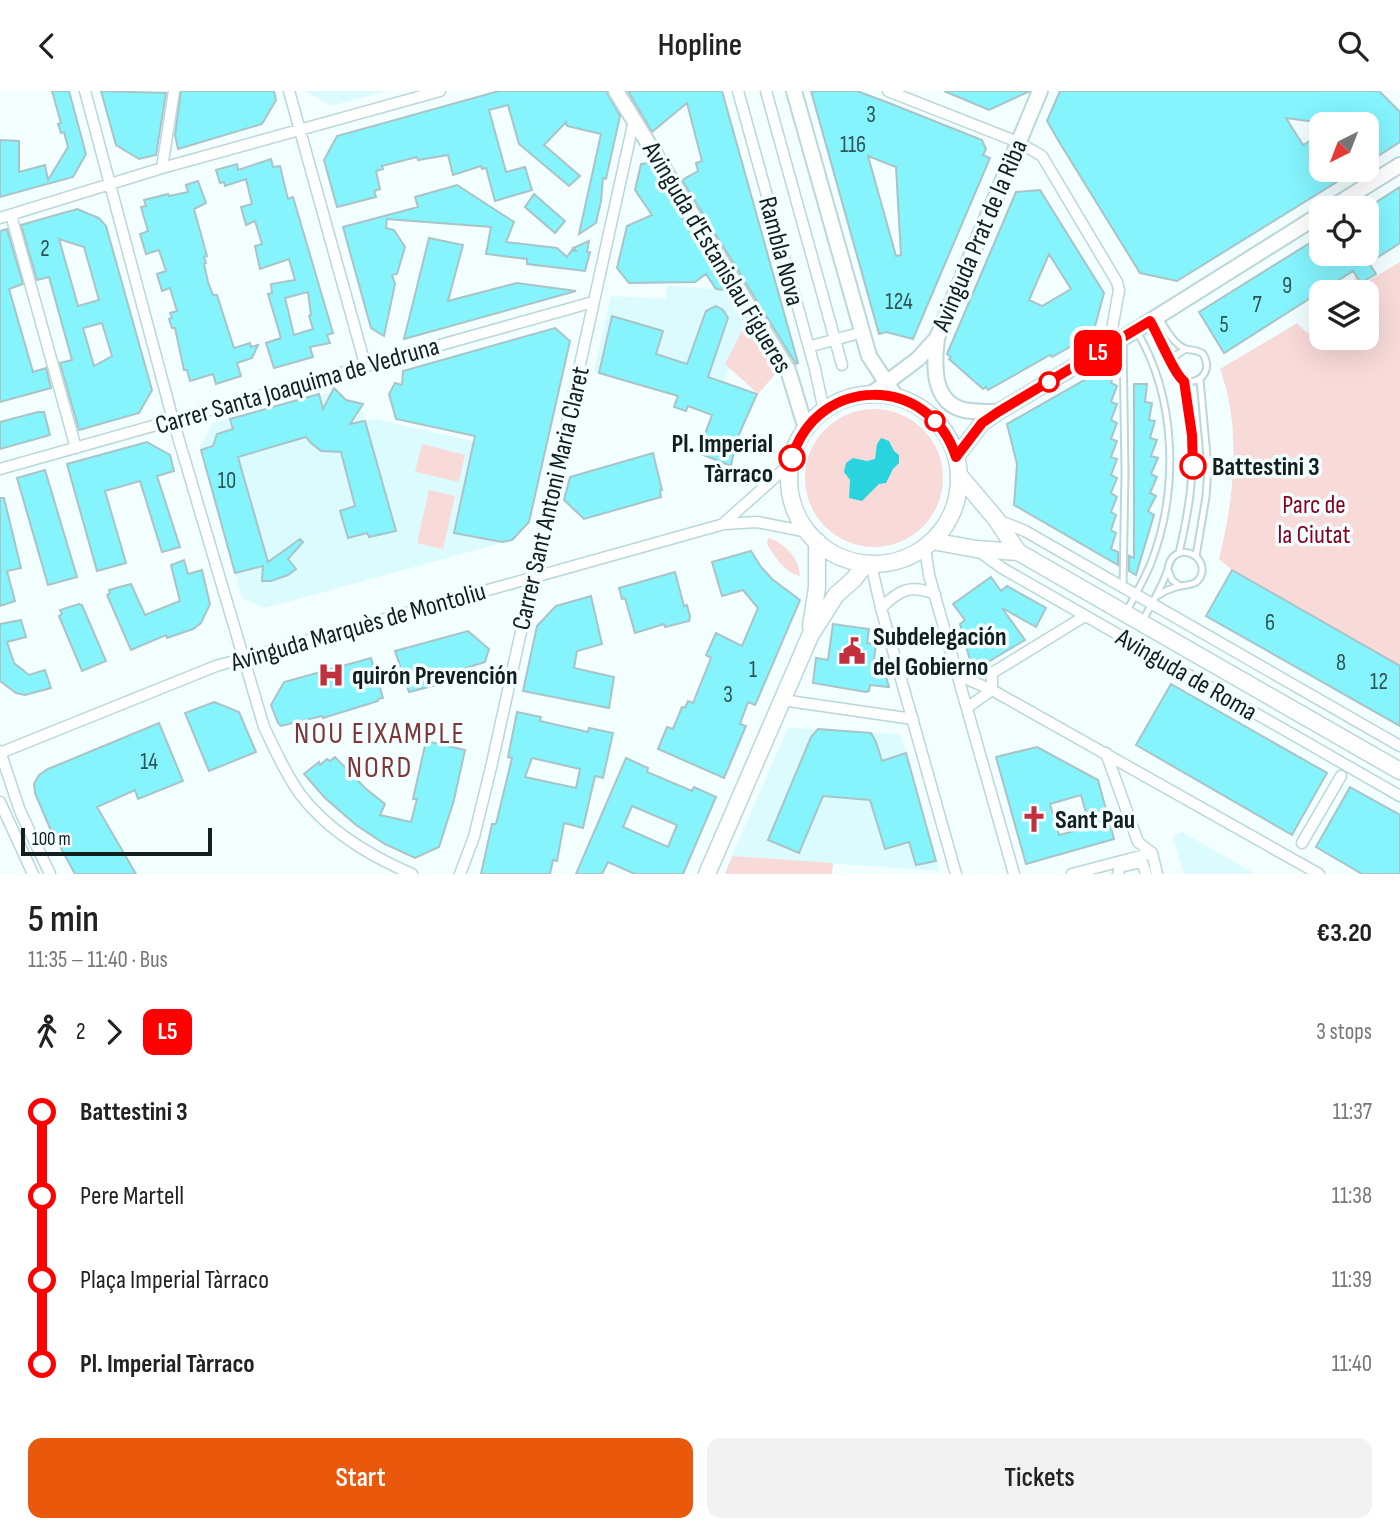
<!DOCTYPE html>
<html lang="en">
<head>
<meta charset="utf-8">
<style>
  body { margin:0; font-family:"Sofia Sans Condensed",sans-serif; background:#f2f2f2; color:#222; height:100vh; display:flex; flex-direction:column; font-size:26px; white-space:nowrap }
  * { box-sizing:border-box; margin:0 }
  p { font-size:23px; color:#767676 }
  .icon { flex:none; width:38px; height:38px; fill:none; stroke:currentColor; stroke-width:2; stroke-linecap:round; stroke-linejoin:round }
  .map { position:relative; height:783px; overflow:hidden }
  .panel { display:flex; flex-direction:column; background:#fff; flex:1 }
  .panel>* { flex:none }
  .badge { padding:0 14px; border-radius:10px; font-size:24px; line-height:46px }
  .needle { width:46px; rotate:222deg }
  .fabs { position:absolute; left:1309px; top:21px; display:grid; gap:14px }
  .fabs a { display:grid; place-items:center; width:70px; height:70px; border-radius:14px; background:#fff; box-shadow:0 7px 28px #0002; font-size:35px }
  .scale { position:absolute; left:21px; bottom:18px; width:191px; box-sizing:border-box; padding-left:7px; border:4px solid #131e1f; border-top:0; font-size:19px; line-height:24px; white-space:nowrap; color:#131e1f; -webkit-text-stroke:5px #f2feff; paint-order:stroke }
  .map>.badge { position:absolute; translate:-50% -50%; box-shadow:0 0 0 4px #fff }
  .legs { display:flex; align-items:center; gap:10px; height:77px; padding:0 28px; font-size:23px }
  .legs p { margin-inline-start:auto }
  .headline { display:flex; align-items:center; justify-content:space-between; height:119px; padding:0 28px }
  h1 { font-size:38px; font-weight:600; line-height:52px }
  .action { display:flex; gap:14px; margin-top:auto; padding:14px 28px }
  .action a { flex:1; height:80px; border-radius:14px; background:#ea580c; color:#fff; font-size:28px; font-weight:600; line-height:80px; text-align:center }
  .action a+a { background:#f2f2f2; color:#222 }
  ul { padding:0 28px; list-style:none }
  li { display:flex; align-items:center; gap:24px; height:84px; font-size:26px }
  li i { display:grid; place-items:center; width:10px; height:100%; margin:0 9px; background:currentColor }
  li i::after { content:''; width:18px; height:18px; margin:-9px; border:5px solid; border-radius:50%; background:#fff }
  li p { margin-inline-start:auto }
  li:first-child i { background:linear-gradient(#0000 50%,currentColor 0) }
  li:last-child i { background:linear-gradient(currentColor 50%,#0000 0) }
  header { display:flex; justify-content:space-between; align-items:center; height:91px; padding:0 28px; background:#fff; font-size:32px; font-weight:600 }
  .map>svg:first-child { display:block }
  .built { fill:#dcfbfe }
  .green { fill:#f8dad9 }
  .water { fill:#29d4df }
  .building { fill:#85f4fd; stroke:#a8c4c7; stroke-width:2; fill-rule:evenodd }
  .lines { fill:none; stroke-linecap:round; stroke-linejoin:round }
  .lane-casing { stroke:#bad7d9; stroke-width:9 }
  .street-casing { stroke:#bad7d9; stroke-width:13 }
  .secondary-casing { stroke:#bad7d9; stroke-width:18 }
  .primary-casing { stroke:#bad7d9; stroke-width:19 }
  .lane { stroke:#fff; stroke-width:5 }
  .street { stroke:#fff; stroke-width:10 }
  .secondary { stroke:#fff; stroke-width:14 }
  .primary { stroke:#fff; stroke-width:16 }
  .line-1-casing { stroke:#fff; stroke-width:16 }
  .line-1 { stroke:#f00; stroke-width:10 }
  .stop-1-dot { fill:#fff; stroke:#f00; stroke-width:3.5 }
  .labels { text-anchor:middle; stroke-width:7; stroke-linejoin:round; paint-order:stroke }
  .number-label { font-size:23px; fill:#305456 }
  .street-label { font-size:26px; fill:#131e1f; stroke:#f2feff }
  .stop-label { font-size:26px; font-weight:bold; fill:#131e1f; stroke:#f2feff; text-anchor:end }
  .park-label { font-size:26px; fill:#87001c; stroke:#f2feff }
  .poi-label { font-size:26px; font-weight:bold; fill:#131e1f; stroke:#f2feff; text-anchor:start }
  .quarter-label { font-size:30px; letter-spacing:2px; fill:#7e3637; stroke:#f2feff }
</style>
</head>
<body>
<header><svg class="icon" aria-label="back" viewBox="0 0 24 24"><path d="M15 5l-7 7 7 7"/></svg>Hopline<svg class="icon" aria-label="search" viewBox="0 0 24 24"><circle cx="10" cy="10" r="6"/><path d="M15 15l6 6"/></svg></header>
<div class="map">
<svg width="1400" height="783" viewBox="0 0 1400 783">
  <rect width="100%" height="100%" fill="#f2feff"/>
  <path class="built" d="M305 0H386L331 15Z
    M667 195 729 199 747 230 725 273 729 277 715 316 594 281 611 205 666 208Z
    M336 300 346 309 360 313 365 330 375 328 543 366 512 449 265 517 242 507 200 356 213 332Z
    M788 637 896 643 901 645 939 780 732 765Z
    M1182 741 1255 783H1184L1173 745Z"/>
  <path class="green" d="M1400 171V575L1232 479 1219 468C1234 407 1242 338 1220 278L1297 232 1307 242 1310 240 1321 243V247H1367V201H1349L1356 185 1362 194Z
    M747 230 778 280 758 303 725 273Z
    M805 387a69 69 0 1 1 138 0a69 69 0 1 1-138 0Z
    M422 353 465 364 459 391 415 381Z
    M429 399 455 405 443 458 417 452Z
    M768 447C784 451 800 468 800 485 785 482 775 466 767 453Z
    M732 765 833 772 832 783H725Z"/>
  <path class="water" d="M881 347 889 350 894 360 899 364V372L893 378 886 392 879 393 862 410 849 407 850 389 844 381 846 372 853 367 867 370 875 368 877 353Z"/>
  <path class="building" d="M52 0H69L86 63 73 86 0 106V49L19 50V81L45 74 48 89 68 56 64 41 61 42 58 33 61 32Z
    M101 0 166 2 156 64 139 68 116 54Z
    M181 0H274L276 9 262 33 178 58 175 44Z
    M499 0H606L620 25 606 88 603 87 601 110 596 132 579 143 601 43 567 35 566 31 544 54 580 85 569 95 519 53 508 14 489 19 506 81 525 76 532 99 495 110 486 77 482 78 481 75 453 84 448 64 418 69 417 66 382 75 383 78 376 80 380 98 374 100 376 106 337 116 324 69 337 45Z
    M628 0H722L798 272 796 273 682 89 698 80 696 72 702 70 687 12 652 41Z
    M811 0H857L889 12 982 49 986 58 983 64 990 67 913 248 886 241 879 243ZM868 65 896 76 901 164 896 165Z
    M944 0H1030L989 19Z
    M1060 0H1379L1400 21V51L1367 72V33H1337L1343 30H1308L1286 27 1303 54 1321 43V79H1356L1177 190 1140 182 1061 54 1047 30Z
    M271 68 273 76 280 75 288 108 293 106 333 242 327 244 330 252 310 256 313 266 274 277 266 252 281 247 268 203 272 202 271 193 295 189 289 168 260 178 255 155 262 153 255 130 246 134 241 116 252 113 246 88 225 95 224 91 220 92 216 79 237 73 238 79ZM308 201 311 224 309 225 313 238 294 244 285 207Z
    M649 72 727 199 716 198 706 183 695 191 629 192 617 177 627 135 652 124 635 99 641 73Z
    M198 90 206 112 194 118 207 165 204 166 206 172 204 173 208 191 213 204H217L234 257 250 252 251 256 258 254 252 267 237 272 241 285 216 293 213 283 190 290 187 279H184L175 237H172L169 228 172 227 170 222 177 220 170 197 162 200 157 183 166 180 159 159 146 163 140 143 148 140 141 116 146 115 144 109 168 103 169 105 188 101 186 94Z
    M457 94 514 131 506 151 557 157 567 166 572 159 576 160 573 157 589 150 587 161H590L585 180 527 173V168L486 163 491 136 387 128 386 137 394 139 405 156 397 183 392 184 395 193 384 245 371 237 343 136 418 116 415 106Z
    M1400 96V152L1369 172 1376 183 1361 192 1353 180 1224 262 1199 221 1321 145V163H1367V117Z
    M1040 99 1104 202 1094 239 1083 245 1084 248 1052 266 1050 264 988 299 986 296 983 298 949 268 951 266 947 263 1016 101ZM1049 163 1071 198 1042 215 1029 209Z
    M534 103 565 130 555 142 525 116Z
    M77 118 99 127 106 135 152 299 139 322 79 339 60 272 72 269 49 186 37 189 21 134ZM59 148 84 156 99 209 78 215ZM102 232 112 265 94 275 83 237Z
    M7 138 23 193 9 198 33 281 46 277 51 297 0 311V140Z
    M429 147 463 154 448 210 517 192 576 200 404 248Z
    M716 215 723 219 728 227 708 286 757 303 736 350 731 375 698 362 712 324 688 315 686 320 674 316 678 305 599 282 612 225 663 240 656 263 687 273 706 220Z
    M555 237 570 250 529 431 512 449 502 451 454 442 475 345 396 328 389 303 395 292 402 294 403 280Z
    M1118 270 1111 292 1117 295 1111 311 1117 313 1111 329 1117 332 1111 348 1117 350 1111 366 1117 368 1111 384 1117 387 1111 402 1117 406 1111 421 1116 424 1111 439 1116 442 1111 458 1118 461V474L1014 414 1017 373 1007 333Z
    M1134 293H1147L1145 311 1152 312 1149 329 1155 330 1150 347 1157 349 1151 365 1158 367 1151 383 1157 386 1150 402 1156 405 1148 420 1154 424 1136 484 1129 480V465L1134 467Z
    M334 297 346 309 363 313 350 333 365 330 396 440 369 446 367 442 348 447 340 420 355 415 341 361 321 360 311 352 306 346 238 366 268 471 300 448 303 451 288 468 296 478 288 484 271 490H262L263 475 235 482 201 359 213 355 217 343 233 338 230 328 319 303 323 318Z
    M38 321H44L50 344 0 358V331Z
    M147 351 170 364 174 380 157 385 180 456 162 461 140 390 105 400 126 472 97 480 67 373Z
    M653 362 662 399H660L661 406 584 428 564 409 570 386Z
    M45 379 77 486 48 494 17 387Z
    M0 407H4L21 477 7 480 15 510 0 515Z
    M751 460 761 476 772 488 800 509 759 605 755 614 748 611 740 633 746 635 724 687 658 658 667 636 673 638 682 616 685 617 688 610 693 612 711 567 706 564 716 542 742 555 758 517 743 499 722 505 712 471Z
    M184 469 188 483 202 479 210 513 201 532 193 538 167 547 166 544 131 559 107 504 110 502 109 499 131 493 145 524 180 510 171 474Z
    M1232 479 1400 575V635L1206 525Z
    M675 481 684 515 687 514 690 526 689 530 665 536 664 533 635 542 625 507 622 508 619 497Z
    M991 486 1001 500 1007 495 1046 517 1036 536 1002 517 1025 549 973 580 960 533 965 529 953 513Z
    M591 505 602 553 577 560 574 577 614 586 609 617 523 600 537 535 556 515Z
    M79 513 82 514 106 570 82 580 59 525 62 523 60 519Z
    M21 529 26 546 7 551 14 572 29 584 45 579 51 597 25 604 16 602 0 590V533Z
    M833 533 869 538 867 552 876 553 873 576 884 578 889 596 870 594 869 600 866 601 813 592 816 567 828 569Z
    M468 540 489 558 485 571 466 577 462 581 457 582 458 587 452 590 409 601 395 560Z
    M371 567 383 607 378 608V610L323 627 322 625 281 635 278 632 271 614 284 591Z
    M1171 593 1327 682 1292 744 1136 654Z
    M214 611 239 621 256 661 209 680 185 622Z
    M517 621 541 626 540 630 588 641 589 637 613 642 603 687 595 685 583 737 564 732 557 770 553 769 550 783H481L492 733H496L512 667 508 666ZM532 667 580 678 576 697 525 686Z
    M159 632 183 690 138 708 135 699 97 716 136 783H75L49 735 35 702 34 693 39 684 48 678Z
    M818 638 871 642 876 651 882 670 906 662 936 770 916 774 909 751 885 758 870 709 823 705 799 762 768 749 811 646Z
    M426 650 465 659 454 709 439 756 415 767 385 753 356 734 325 707 304 683 319 671 320 674 327 668 330 670 335 666 365 697 385 713 380 724 411 731 417 708H413Z
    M1037 656 1098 689 1114 748 1026 773 996 666ZM1081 704 1090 736 1059 744 1050 713Z
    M626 667 648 677 647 681 692 700 694 696 716 706 683 783H635L608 771 602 783H576ZM632 715 677 734 668 756 623 736Z
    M1350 696 1400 724V783H1362L1316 756Z"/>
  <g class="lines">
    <defs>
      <path id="lane" d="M1150 230 1165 257 1176 284 1189 291C1205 290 1211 276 1203 263 1196 258 1193 260 1186 258 1174 254 1165 237 1159 227
        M1173 273 1176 264 1186 258
        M1179 462C1188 423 1195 384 1192 344 1190 326 1186 308 1184 290
        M1196 465 1206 406 1208 376 1200 289
        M1168 479 1172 489 1180 495
        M1123 495 1125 381 1123 250
        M1127 520C1135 504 1144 489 1151 472 1179 399 1177 307 1136 239
        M1143 529C1151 514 1161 498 1167 481 1169 476 1168 471 1173 466 1184 455 1204 465 1202 481 1199 496 1186 493 1176 496 1169 498 1163 501 1157 505"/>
      <path id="street" d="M85 0 173 329 264 636C275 659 285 682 300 703 328 740 370 765 412 783
        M289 0 365 273
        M738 0 815 278 824 320
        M766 0 842 274
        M888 0 1018 51 1042 65 1117 191 1119 199 1109 255
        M162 77 174 0
        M11 124 76 357
        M0 127 162 77 440 0
        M815 254 856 243
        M0 378 593 211
        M998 429 1025 440 1400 655
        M724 432 791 372
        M925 456 929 484 1014 783
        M977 459 1002 477 1400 705
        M871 473 881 517 956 783
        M881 517C899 499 910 493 935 503
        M960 585 992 599 1319 783
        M992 599V582L1085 525
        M782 609 913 628
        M968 616 992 599
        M0 660 20 720 50 783
        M0 662 216 575 724 433 757 431 808 441
        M1106 662 1138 751 1152 762 1157 783
        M0 711 33 783
        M1302 752 1341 685
        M460 783 474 746 492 672 634 29
        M1072 783 1152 762
        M1118 783 1120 776 1140 771 1143 773 1146 783"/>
      <path id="secondary" d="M616 0 788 279 806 338
        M794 0 869 265 896 306
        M1331 117 1400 74
        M937 247C934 272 931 311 964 319 974 321 987 321 998 321
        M870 304 918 268 937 247 1040 0
        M956 366 982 332 998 321 1136 239 1321 123"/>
      <path id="primary" d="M789 388a85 85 0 1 1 170 0a85 85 0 1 1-170 0Z
        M959 384 996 428 1018 461 1400 680
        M932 450 976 458 1018 461
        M811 535 817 497V450
        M707 783 810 545 836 504 853 489 866 473"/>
    </defs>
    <use href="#lane" class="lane-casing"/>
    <use href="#street" class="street-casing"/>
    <use href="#secondary" class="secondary-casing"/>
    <use href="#primary" class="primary-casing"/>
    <use href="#lane" class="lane"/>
    <use href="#street" class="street"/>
    <use href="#secondary" class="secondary"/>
    <use href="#primary" class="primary"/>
  </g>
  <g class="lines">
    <defs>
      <path id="line-1" d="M792 367C817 283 930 283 956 366L982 332 998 321 1150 230C1158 243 1175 285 1184 290L1192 344 1193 375"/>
    </defs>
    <use href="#line-1" class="line-1-casing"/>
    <use href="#line-1" class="line-1"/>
  </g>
  <defs>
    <symbol id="civic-bare" viewBox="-9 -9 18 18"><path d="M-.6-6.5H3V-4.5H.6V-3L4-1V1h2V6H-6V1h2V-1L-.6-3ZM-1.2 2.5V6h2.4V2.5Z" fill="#c1303d" stroke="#f2feff" stroke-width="2.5" paint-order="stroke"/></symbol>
    <symbol id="hospital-bare" viewBox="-9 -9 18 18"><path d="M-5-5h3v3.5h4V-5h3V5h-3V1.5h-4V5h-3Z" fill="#c1303d" stroke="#f2feff" stroke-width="2.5" paint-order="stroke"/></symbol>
    <symbol id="church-bare" viewBox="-9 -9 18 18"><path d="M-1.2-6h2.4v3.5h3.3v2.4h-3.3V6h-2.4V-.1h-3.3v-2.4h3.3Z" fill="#c1303d" stroke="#f2feff" stroke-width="2.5" paint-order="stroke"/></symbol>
  </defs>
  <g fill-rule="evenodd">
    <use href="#civic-bare" x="833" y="541" width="38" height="38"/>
    <use href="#hospital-bare" x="312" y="565" width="38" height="38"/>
    <use href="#church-bare" x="1015" y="709" width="38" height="38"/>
  </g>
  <g class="stop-1-dot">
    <circle cx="1049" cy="291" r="9"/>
    <circle cx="935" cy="330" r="9"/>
    <circle cx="792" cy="367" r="12"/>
    <circle cx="1193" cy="375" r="12"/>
  </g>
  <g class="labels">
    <g class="number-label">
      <text x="871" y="31">3</text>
      <text x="853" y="61">116</text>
      <text x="45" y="165">2</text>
      <text x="1287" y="202">9</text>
      <text x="899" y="218">124</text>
      <text x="1257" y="221">7</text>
      <text x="1224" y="241">5</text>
      <text x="227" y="397">10</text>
      <text x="1270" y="539">6</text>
      <text x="1341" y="579">8</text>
      <text x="753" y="586">1</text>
      <text x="1379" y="598">12</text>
      <text x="728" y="611">3</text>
      <text x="149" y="678">14</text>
    </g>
    <g class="street-label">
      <text transform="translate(979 144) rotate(-67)" y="9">Avinguda Prat de la Riba</text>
      <text transform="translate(782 160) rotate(75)" y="9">Rambla Nova</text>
      <text transform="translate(718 166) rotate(59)" y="9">Avinguda d'Estanislau Figueres</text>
      <text transform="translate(297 294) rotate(-16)" y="9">Carrer Santa Joaquima de Vedruna</text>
      <text transform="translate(550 407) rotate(-77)" y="9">Carrer Sant Antoni Maria Claret</text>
      <text transform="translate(358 535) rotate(-16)" y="9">Avinguda Marquès de Montoliu</text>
      <text transform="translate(1187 583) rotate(30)" y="9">Avinguda de Roma</text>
    </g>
    <g class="stop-label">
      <text x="773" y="361">Pl. Imperial<tspan x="773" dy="30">Tàrraco</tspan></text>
      <text x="1212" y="384" text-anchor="start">Battestini 3</text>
    </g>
    <g class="park-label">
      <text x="1314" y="422">Parc de<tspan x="1314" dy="30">la Ciutat</tspan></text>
    </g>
    <g class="poi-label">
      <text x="873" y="554">Subdelegación<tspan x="873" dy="30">del Gobierno</tspan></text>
      <text x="352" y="593">quirón Prevención</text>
      <text x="1055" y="737">Sant Pau</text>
    </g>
    <g class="quarter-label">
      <text x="380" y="652">NOU EIXAMPLE<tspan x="380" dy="34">NORD</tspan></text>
    </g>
  </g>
</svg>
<div class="fabs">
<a><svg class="needle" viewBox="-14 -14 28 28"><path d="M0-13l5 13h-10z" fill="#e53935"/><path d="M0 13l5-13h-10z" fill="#767676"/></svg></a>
<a><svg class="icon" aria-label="locate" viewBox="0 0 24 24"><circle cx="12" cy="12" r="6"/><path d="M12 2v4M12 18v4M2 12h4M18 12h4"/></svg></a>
<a><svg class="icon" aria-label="layers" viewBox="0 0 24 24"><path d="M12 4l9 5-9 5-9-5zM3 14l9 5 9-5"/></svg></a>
</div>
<div class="scale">100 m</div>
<b class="badge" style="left:1098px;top:262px;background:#f00;color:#fff">L5</b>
</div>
<section class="panel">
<div class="headline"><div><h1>5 min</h1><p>11:35 – 11:40 · Bus</p></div><b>€3.20</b></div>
<div class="legs"><svg class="icon" aria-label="walk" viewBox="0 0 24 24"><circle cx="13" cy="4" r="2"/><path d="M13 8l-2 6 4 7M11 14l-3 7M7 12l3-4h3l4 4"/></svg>2<svg class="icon" aria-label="forward" viewBox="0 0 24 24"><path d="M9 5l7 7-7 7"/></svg><b class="badge" style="background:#f00;color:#fff">L5</b><p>3 stops</p></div>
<ul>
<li><i style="color:#f00"></i><b>Battestini 3</b><p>11:37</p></li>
<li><i style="color:#f00"></i><span>Pere Martell</span><p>11:38</p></li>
<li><i style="color:#f00"></i><span>Plaça Imperial Tàrraco</span><p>11:39</p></li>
<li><i style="color:#f00"></i><b>Pl. Imperial Tàrraco</b><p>11:40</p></li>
</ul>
<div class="action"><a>Start</a><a>Tickets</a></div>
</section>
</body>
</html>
